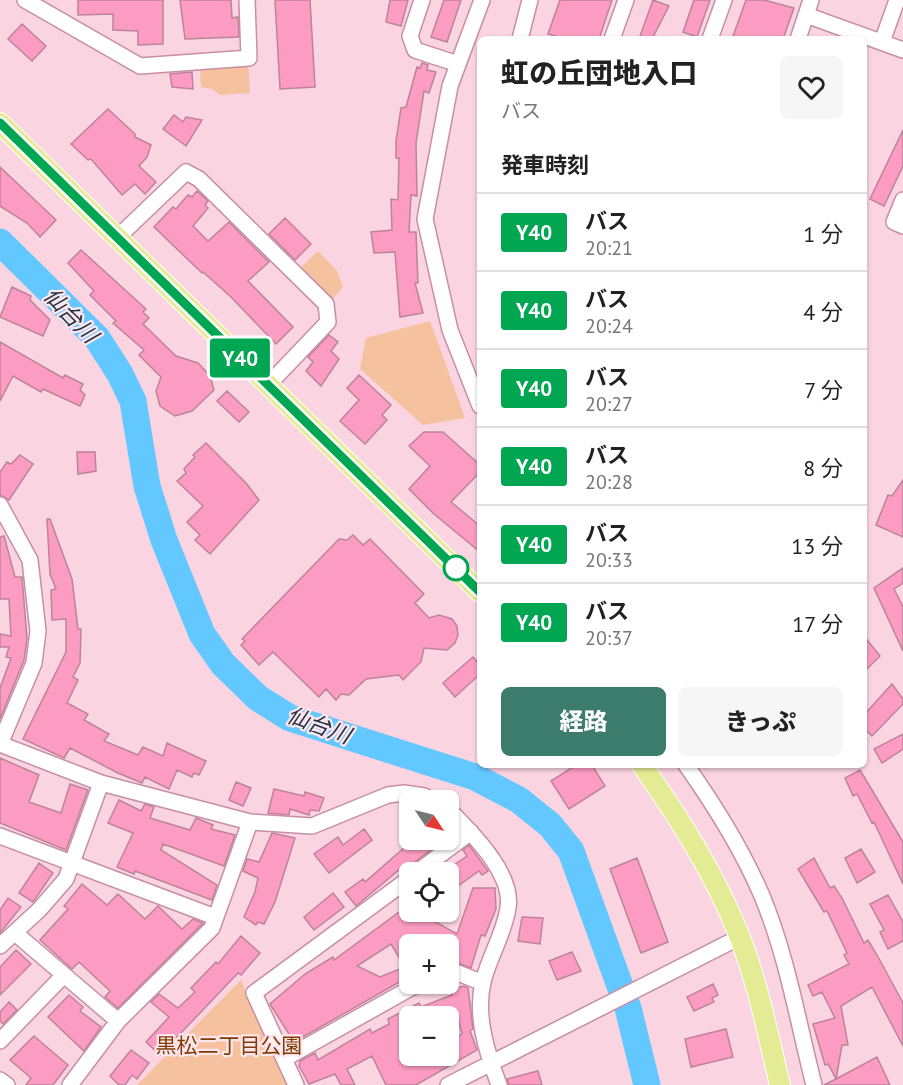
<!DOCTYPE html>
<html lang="ja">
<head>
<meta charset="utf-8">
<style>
  body { margin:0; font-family:"PT Sans","Noto Sans JP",sans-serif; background:#f6f6f6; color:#222; height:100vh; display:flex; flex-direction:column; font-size:22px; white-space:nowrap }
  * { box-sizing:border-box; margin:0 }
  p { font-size:20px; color:#767676 }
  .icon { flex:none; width:33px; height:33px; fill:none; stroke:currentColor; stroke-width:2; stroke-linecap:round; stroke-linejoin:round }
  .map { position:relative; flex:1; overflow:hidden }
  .panel { position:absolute; left:477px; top:36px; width:390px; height:732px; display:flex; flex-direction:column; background:#fff; border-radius:9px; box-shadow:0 2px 4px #0004 }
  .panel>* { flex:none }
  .badge { padding:0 12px; border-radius:4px; font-size:21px; line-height:39px }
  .needle { width:39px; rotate:125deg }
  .buttons { position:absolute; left:399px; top:790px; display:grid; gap:12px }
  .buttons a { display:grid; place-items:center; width:60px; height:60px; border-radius:9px; background:#fff; box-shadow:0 2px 4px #0004; font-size:30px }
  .map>.badge { position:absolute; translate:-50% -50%; box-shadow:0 0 0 3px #fff }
  h2 { padding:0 24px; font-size:22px; line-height:54px }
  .round { display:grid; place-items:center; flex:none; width:63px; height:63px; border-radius:9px; background:#f6f6f6 }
  .head { display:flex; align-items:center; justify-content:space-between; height:102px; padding:0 24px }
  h1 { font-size:28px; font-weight:800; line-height:45px }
  .action { display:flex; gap:12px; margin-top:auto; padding:12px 24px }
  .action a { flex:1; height:69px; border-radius:9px; background:#3b7c6c; color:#fff; font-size:24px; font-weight:800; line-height:69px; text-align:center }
  .action a+a { background:#f6f6f6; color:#222 }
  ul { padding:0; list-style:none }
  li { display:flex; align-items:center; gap:18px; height:78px; padding:0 24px; border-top:2px solid #e0e0e0 }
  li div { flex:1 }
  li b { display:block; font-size:22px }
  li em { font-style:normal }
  li .badge { min-width:66px; font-weight:700; text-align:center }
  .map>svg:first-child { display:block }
  .green { fill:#f6c19e }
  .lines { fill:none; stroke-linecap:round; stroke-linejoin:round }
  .river { stroke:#63c8ff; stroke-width:27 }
  .building { fill:#fc9cc2; stroke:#bd8399; stroke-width:1.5; fill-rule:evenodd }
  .minor-casing { stroke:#c88ea4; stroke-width:18 }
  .major-casing { stroke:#fff; stroke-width:22 }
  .minor { stroke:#fff; stroke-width:15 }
  .major { stroke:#e3ec94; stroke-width:20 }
  .line-casing { stroke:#fff; stroke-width:14 }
  .line { stroke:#00a651; stroke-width:9 }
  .stop-dot { fill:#fff; stroke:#00a651; stroke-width:3 }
  .labels { text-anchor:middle; stroke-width:4.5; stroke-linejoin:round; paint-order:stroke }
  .park-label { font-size:21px; fill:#7e3d00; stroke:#ffe5ee }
  .water-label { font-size:22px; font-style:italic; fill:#1c3340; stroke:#ffe5ee }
</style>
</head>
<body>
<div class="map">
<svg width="903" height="1085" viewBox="0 0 903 1085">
  <rect width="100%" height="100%" fill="#fad4e1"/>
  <path class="green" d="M248 64 250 93 220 95 212 89 201 87 200 67Z
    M318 251 337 271 343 287 333 299 301 267Z
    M430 321 465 418 423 425 360 369 366 338Z
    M241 980 289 1085H137Z"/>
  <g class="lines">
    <path class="river" d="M0 242 97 338 120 374 133 401 147 486 164 540 202 634 223 664 258 698 290 718 475 777 519 800 550 825 571 851 628 1008 647 1085"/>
  </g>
  <path class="building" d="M78 0H163V44L138 45V31L113 30V14L78 15Z
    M180 0H231L232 18 238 17 239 37 185 39Z
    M275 0H310L315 87 280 89Z
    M390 0H408L401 26 386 22Z
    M444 0H461L447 42 431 37Z
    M560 0H612L599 39H566L548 34Z
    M653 0 669 6 652 39H639Z
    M694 0H710L697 37 683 32Z
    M746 0H764L794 8 783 39H732Z
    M22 24 46 46 32 61 8 39Z
    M422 63 428 65 427 70 436 72 429 93 424 91 416 143 417 196 411 195 409 232H416L418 283H415L423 313 400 317 395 252 374 253 371 232 392 230 391 199 398 200 399 158H396V141L401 108 406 107 417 67 420 68Z
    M192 72 193 89 172 87 170 74Z
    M108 109 135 134V137L151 145 147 157 139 166 156 182 145 194 135 184 122 195 91 159 88 160 71 144Z
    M174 115 183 122 186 117 202 120 186 146 163 129Z
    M903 130V166L884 206 870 199Z
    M0 167 56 220 40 237 27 223 0 206Z
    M197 191 208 201 205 205 208 208 193 226 208 241 229 222 269 262 248 281 293 327 276 344 231 297 203 272 202 273 154 227 173 207 176 209 188 195 192 197Z
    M285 218 311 244 295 260 269 234Z
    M81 250 146 309 143 312 149 318 143 324 176 356 198 363 210 376 214 390 192 411 175 416 160 406 156 391 161 377 139 355 144 350 113 323 116 321 90 295 94 291 68 263Z
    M12 287 31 296 30 300 50 320 43 336 0 317Z
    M329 335 338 342 331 351 339 359 321 386 306 371 313 362 308 357Z
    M0 342 63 378 65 375 83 384 80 390 85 395 80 406 43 389 41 392 13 376 0 401Z
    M359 375 391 405 382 415 387 420 365 444 340 421 359 400 347 388Z
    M227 391 249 412 239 422 217 401Z
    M424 432H443L480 465V472L451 502 480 526V552L434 514 409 489 430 466 409 446Z
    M206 443 246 483 259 500 210 554 195 540 200 535 187 522 203 506 177 481 186 473 184 469 195 457 193 455Z
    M77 452H95L96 471 78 474Z
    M20 455 33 464 9 500 0 495V472L7 462 11 464Z
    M903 480V537L876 525 888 495 892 496Z
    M47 519H50L72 579 78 629H81L80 663 73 677 78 680 67 703 88 714 84 720 109 734 104 741 138 755 143 747 163 756 167 743 206 761 199 775 194 773 192 777 177 770 169 789 145 777 142 783 118 773 70 748 64 758 23 739 66 652V619L52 620 51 590 56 589 50 574Z
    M353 535 363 545 370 539 424 594 415 603 429 618 439 615 452 619 457 626 458 635 455 643 447 650 424 648 421 662 403 680 399 675 366 679 349 695 341 694 336 700 326 689 319 697 273 652 259 665 241 645 245 641 242 639 339 539 347 540Z
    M4 536 15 577H22L27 639 24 660 0 719V688L11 658 6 657 9 647H0V634L11 636 9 599H0V537Z
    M903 568V583L894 589 903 607V651L874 588Z
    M864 636 880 656 864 672Z
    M473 657 480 665V674L455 697 443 683Z
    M892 684 903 699V704L872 736 864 728V715Z
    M903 734V749L882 763 874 749Z
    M0 758 39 775 29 802 61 813 70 784 88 790 66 850 0 823Z
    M576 765H592L605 786 569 809 551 781Z
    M860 770 903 842V884L874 822 872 823 857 794 853 796 845 778Z
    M236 782 251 788 243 806 229 800Z
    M274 789 304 796 305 792 324 798 319 811 310 810 309 815 290 809 289 815 268 813Z
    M119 800 141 811 145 804 154 807 150 818 190 830 196 818 213 825 211 829 235 835 224 866 163 844 161 850 217 885 212 900 135 871 134 874 117 867 133 833 108 823Z
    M364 829 372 840 329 873 314 854 338 837 343 845Z
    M272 833 295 838 275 902 264 924 258 922 256 925 244 917 255 892 258 878 243 871 247 859 259 862Z
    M413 840H444L412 864 400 869 356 906 345 892 363 879 365 882Z
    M469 845 488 871 482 875 479 871 448 893V869L467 856 463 850Z
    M861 849 875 872 857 883 845 858Z
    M637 858 668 942 641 953 610 869Z
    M814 858 830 888 834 886 842 898 864 943 868 940 877 955 903 1003V1046L872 987 841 1006 848 1045H842L836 1079 877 1057 890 1085H824L836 1079 828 1064 825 1065 813 1024 835 1018 822 992 813 996 808 985 849 964 844 955 847 953 827 911 824 912 798 869Z
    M39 863 53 873 33 902 19 893Z
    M82 884 107 905 118 894 145 919 158 906 182 929 193 919 203 923 118 1008 105 997 110 991 79 962 72 969 40 940 68 909 64 906Z
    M473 888H495L496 909 485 936 481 935 471 968 449 960 454 945H410V976L294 1042 270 1004 305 974 333 957 334 960 410 904V912H439L430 919 457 934ZM391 944 405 967 380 977 357 966Z
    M333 893 344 907 314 930 304 917Z
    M888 895 903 922V941L888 949 880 932 884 930 870 904Z
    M8 898 21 907 0 933V910Z
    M522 917 543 918 540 944 518 941Z
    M241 936 260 953 241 975 238 973 160 1055 146 1042 169 1017 151 1002 159 994 178 1008 195 992 191 988 216 962 218 964Z
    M16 950 31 964 0 995V967Z
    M572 952 581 971 557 980 549 961Z
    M713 984 718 995 712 998 714 1002 694 1011 687 997Z
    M464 986 468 988 473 1029 470 1031 477 1050 416 1085H386L372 1056 347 1069 355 1085H341L335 1074 309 1084 299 1066 300 1061 315 1053 318 1060 370 1029 372 1033 389 1024 388 1019 419 1003 421 1007 452 995V989ZM457 1015 462 1034 448 1043V1056H410V1017Z
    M69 995 83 1007 80 1011 101 1027 84 1051 48 1017Z
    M9 1002 17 1010 3 1024 0 1021V1012Z
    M726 1029 733 1057 691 1067 685 1039Z
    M34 1036 68 1065 53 1085H26L31 1078 10 1060Z
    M131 1050 149 1063 137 1079 132 1075 125 1085H119L110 1076Z
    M538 1071 542 1085H509L507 1079Z"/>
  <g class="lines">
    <defs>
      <path id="minor" d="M25 0 140 66 249 58 247 0
        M422 0 410 36 415 50 458 64
        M806 15 903 50
        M520 39 530 0
        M612 39 626 0
        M710 39 724 0
        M798 39 811 0
        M882 42 897 0
        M903 200 894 222 903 226
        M117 238 186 172 199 179 326 304 328 322 268 385
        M480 406 450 330 425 219 450 86 482 0
        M0 505 30 560 38 631 34 663 0 744
        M0 744 101 783 250 822 312 826 388 795 404 793 424 796 434 801
        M686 765C715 806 742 849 762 896 787 956 798 1022 814 1085
        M448 809C471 832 514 874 508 908 504 934 489 957 483 982 475 1016 487 1053 499 1085
        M0 836 215 917
        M416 873 471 832
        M15 933 118 1021
        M0 946 39 910 66 879 101 783
        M448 969 483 983
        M0 1041 64 975
        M284 1059 418 984
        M0 1080 7 1085
        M70 1085 118 1021 212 928 250 822
        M296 1085 254 993 410 878
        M448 1085 740 937"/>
      <path id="major" d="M0 123 480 592
        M642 765C679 818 715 874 739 935 758 983 768 1035 780 1085"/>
    </defs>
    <use href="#minor" class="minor-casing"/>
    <use href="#major" class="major-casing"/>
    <use href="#minor" class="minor"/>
    <use href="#major" class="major"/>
  </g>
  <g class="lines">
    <defs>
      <path id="line" d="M0 123 480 592"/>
    </defs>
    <use href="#line" class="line-casing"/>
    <use href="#line" class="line"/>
  </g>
  <circle class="stop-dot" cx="456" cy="568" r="12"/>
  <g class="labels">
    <g class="park-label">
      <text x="229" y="1053">黒松二丁目公園</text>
    </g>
    <g class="water-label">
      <text transform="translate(71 315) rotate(46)" y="8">仙台川</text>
      <text transform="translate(319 725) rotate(20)" y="8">仙台川</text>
    </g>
  </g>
</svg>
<div class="buttons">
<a><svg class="needle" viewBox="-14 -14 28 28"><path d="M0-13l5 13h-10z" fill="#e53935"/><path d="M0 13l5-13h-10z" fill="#767676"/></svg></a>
<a><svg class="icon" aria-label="locate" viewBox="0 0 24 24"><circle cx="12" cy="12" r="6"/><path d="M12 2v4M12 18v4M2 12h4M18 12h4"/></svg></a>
<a>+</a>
<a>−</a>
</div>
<b class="badge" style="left:240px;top:358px;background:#00a651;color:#fff">Y40</b>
<section class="panel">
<div class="head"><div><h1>虹の丘団地入口</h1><p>バス</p></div><a class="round"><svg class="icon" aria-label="heart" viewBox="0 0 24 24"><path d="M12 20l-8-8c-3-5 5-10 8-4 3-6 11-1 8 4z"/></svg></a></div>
<h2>発車時刻</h2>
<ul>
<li><span class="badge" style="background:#00a651;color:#fff">Y40</span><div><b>バス</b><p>20:21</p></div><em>1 分</em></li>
<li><span class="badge" style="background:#00a651;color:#fff">Y40</span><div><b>バス</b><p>20:24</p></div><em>4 分</em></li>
<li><span class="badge" style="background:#00a651;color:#fff">Y40</span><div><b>バス</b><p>20:27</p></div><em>7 分</em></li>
<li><span class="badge" style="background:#00a651;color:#fff">Y40</span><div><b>バス</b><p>20:28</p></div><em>8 分</em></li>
<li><span class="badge" style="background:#00a651;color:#fff">Y40</span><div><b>バス</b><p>20:33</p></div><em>13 分</em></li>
<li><span class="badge" style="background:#00a651;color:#fff">Y40</span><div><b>バス</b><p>20:37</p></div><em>17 分</em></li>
</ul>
<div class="action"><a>経路</a><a>きっぷ</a></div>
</section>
</div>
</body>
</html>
